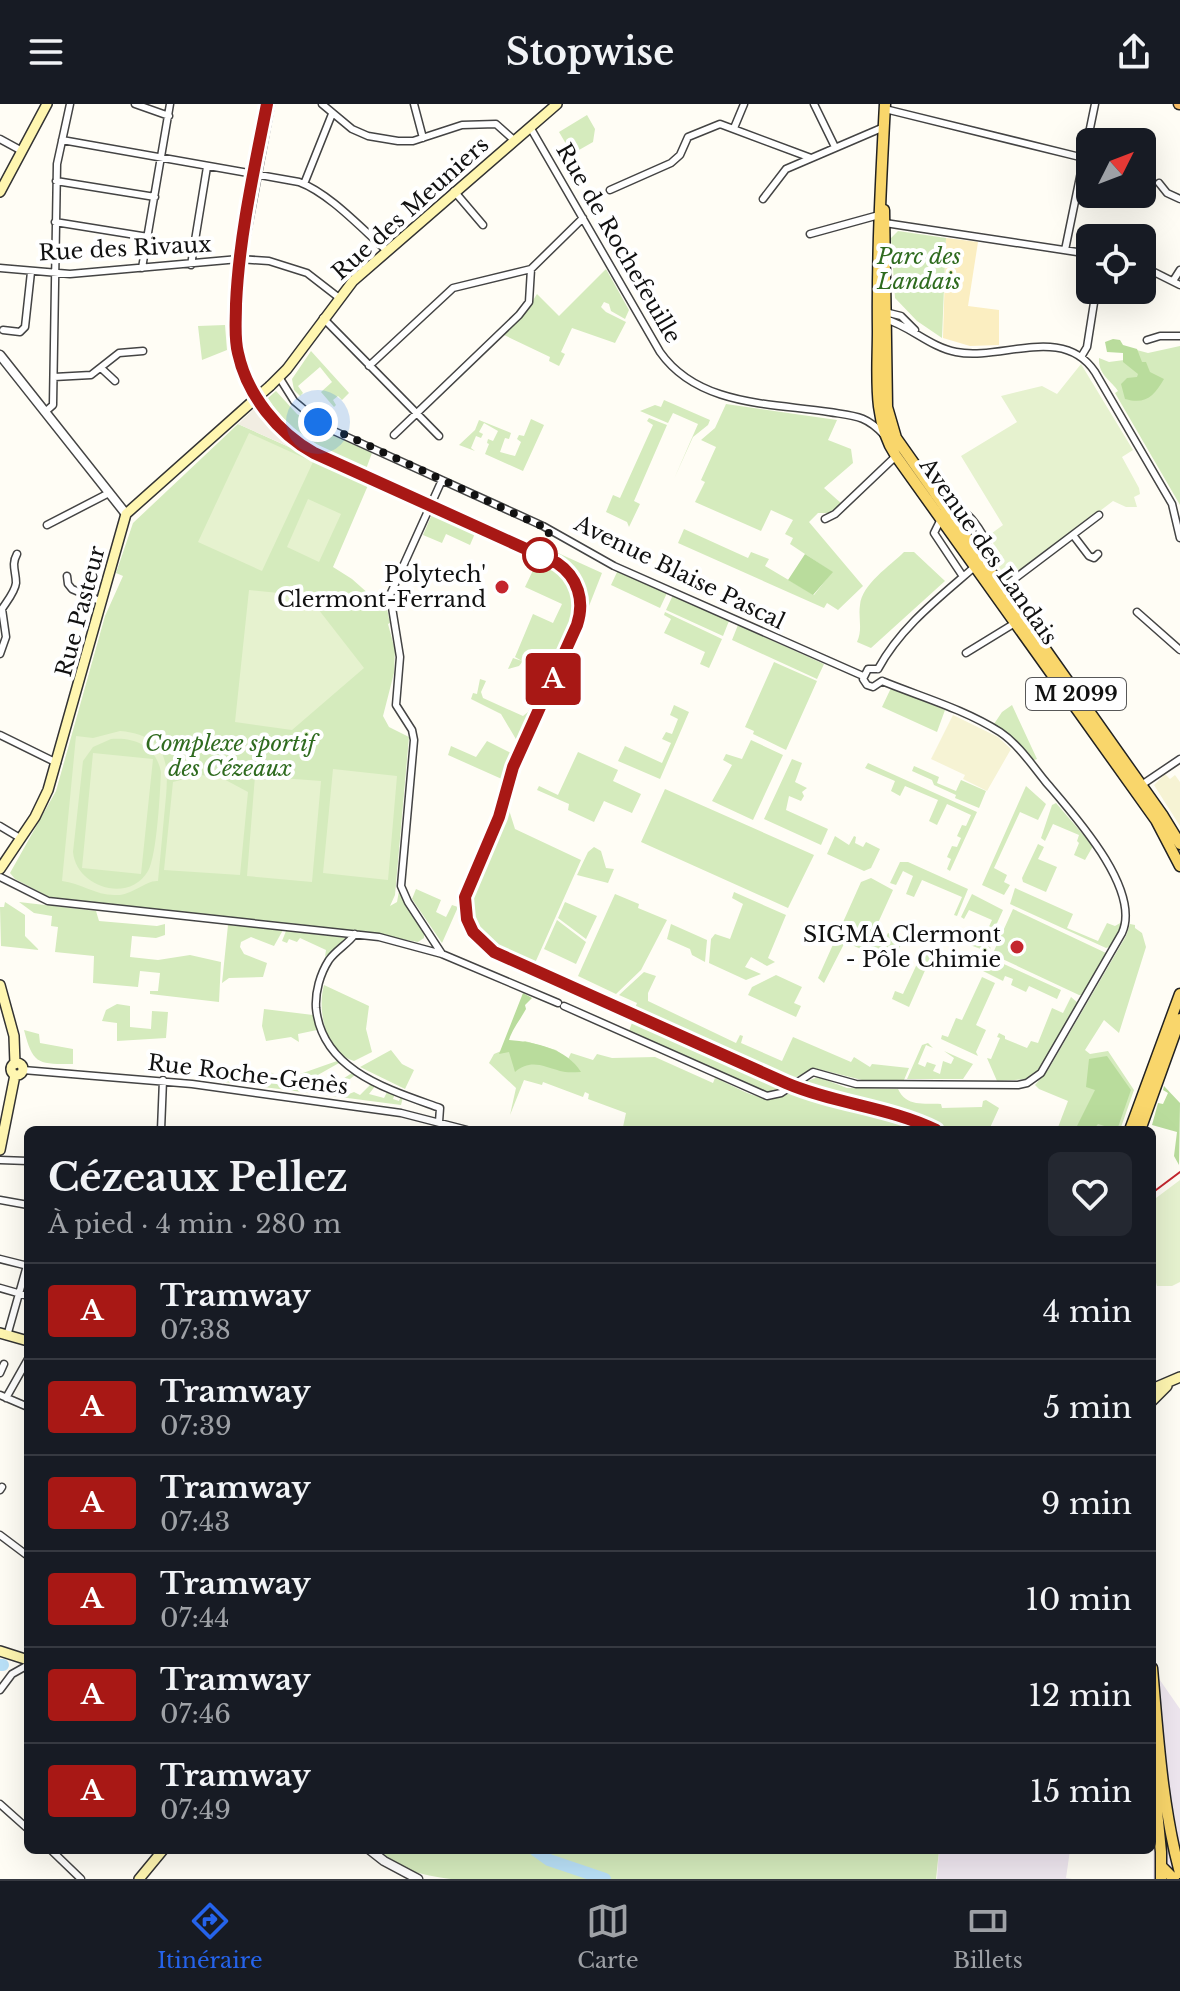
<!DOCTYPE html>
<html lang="fr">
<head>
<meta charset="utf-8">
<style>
  body { margin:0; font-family:"Libre Baskerville",serif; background:#242831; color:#f1f3f6; height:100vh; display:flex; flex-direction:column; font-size:30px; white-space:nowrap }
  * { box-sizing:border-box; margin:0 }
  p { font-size:26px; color:#9ea1a6 }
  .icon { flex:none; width:44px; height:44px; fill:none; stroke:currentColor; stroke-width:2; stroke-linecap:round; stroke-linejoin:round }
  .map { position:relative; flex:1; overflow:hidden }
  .drawer { position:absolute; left:24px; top:1022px; width:1132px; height:728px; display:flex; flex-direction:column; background:#171b24; border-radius:12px; box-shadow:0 8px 32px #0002 }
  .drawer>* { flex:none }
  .badge { padding:0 16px; border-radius:6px; font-size:28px; line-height:52px }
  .needle { width:52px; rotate:48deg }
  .fabs { position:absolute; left:1076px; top:24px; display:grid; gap:16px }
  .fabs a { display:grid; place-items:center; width:80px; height:80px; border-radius:12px; background:#171b24; box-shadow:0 8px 32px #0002; font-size:40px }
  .you { position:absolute; width:40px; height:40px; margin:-20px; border:6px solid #fff; border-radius:50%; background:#1a73e8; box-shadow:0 0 0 12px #1a73e833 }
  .map>.badge { position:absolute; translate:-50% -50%; box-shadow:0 0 0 4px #fff }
  .round { display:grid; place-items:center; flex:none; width:84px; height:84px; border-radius:12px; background:#242831 }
  .summary { display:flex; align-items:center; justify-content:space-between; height:136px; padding:0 24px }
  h1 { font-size:38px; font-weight:800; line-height:60px }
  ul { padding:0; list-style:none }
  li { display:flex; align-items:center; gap:24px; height:96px; padding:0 24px; border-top:2px solid #363941 }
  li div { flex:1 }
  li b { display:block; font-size:30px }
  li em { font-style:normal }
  li .badge { min-width:88px; font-weight:700; text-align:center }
  header { display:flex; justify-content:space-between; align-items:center; height:104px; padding:0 24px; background:#171b24; font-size:36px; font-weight:800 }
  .tab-bar { display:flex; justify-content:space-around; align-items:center; height:112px; border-top:2px solid #363941; background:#171b24; font-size:22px; color:#9ea1a6 }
  .tab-bar a { display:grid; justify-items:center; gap:4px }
  .tab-bar .selected { color:#2563eb }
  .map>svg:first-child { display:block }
  .industrial { fill:#eee6ef }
  .farmland { fill:#f6f3d4 }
  .green { fill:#d5ebbd }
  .forest { fill:#b9dc9c }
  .sand { fill:#fbeec1 }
  .pitch { fill:#e6f2cf; fill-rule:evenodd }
  .plaza { fill:#f1ede2 }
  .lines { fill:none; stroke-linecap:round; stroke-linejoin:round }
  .river { stroke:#b9e0f7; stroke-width:12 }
  .minor-casing { stroke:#444; stroke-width:9 }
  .tertiary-casing { stroke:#444; stroke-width:11 }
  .secondary-casing { stroke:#333; stroke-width:12 }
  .primary-casing { stroke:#222; stroke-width:13 }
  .trunk-casing { stroke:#222; stroke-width:13 }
  .minor { stroke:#fff; stroke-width:6 }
  .tertiary { stroke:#fff; stroke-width:8 }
  .secondary { stroke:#fff6b0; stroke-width:9 }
  .primary { stroke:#f9d66b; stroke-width:10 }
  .trunk { stroke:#f7bc64; stroke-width:10 }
  .tram { stroke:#c4262e; stroke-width:2 }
  .secondary-bridge-casing { stroke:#333; stroke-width:12; stroke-linecap:butt }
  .secondary-bridge { stroke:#fff6b0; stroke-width:9 }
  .line-casing { stroke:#fff; stroke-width:18 }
  .line { stroke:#a81815; stroke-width:12 }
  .walk { stroke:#111; stroke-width:8; stroke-dasharray:0 14.4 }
  .stop-dot { fill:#fff; stroke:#a81815; stroke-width:4 }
  .poi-dot { fill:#c4262e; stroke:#fff; stroke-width:3 }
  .labels { text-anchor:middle; stroke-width:8; stroke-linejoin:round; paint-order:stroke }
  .shield { fill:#fff; stroke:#585858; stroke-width:2 }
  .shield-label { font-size:20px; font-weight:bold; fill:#111 }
  .street-label { font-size:22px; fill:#111; stroke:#fff }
  .park-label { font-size:22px; font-style:italic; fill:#2f6b1f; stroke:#fff }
  .poi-label { font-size:22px; fill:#111; stroke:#fff; text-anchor:end }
</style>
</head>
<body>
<header><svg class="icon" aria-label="menu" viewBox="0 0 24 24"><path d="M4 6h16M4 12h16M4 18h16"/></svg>Stopwise<svg class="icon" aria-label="share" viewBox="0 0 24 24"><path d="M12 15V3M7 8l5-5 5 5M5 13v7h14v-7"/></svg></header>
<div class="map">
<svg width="1180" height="1775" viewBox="0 0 1180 1775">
  <rect width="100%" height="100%" fill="#fffdf5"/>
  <path class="industrial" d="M1155 1569 1180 1605V1775H1153Z
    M939 1746H1070L1066 1774 1072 1775H937Z"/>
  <path class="farmland" d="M953 611 998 633 1011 645 987 687 963 675 965 671 931 655Z
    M1165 670 1170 675 1175 671 1180 678V722L1154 681Z"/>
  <path class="green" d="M587 11 595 25 593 38 572 50 559 28Z
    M898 127 946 134 942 234 917 217 895 194 891 134Z
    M606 165 629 206 625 215 611 207 609 200 604 198 601 203 606 208 626 218 615 239 572 224 561 248 565 250 559 262 549 257 550 253 504 231 525 209 537 190 559 212Z
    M225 221 227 246 202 256 198 222Z
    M1180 242V401L1115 289 1118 287C1112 277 1098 271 1099 254L1109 258 1124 256 1133 245 1148 249Z
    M311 247 349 289 342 296 338 292 333 296 336 301 334 303 321 288 332 278 320 263 298 282 303 289 300 292 294 286 292 275Z
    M276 287 297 310 328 329 372 349 366 365C328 347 291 332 268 294Z
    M664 296 710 316 708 321 693 333 674 375 698 320 673 309 668 319 640 307 655 301 661 303Z
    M726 300 837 316 828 336 851 345 853 359 824 384 842 400 831 409H818L809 418 863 482 838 506 827 499 824 504 678 439 684 425 748 454 751 448 769 455 765 462 814 491 832 468 790 440 793 434 785 430 793 416 771 406 761 427 695 398 705 378 701 376 716 343 701 336 715 324Z
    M649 314 667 321 634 397 640 400 629 423 627 418 606 408 613 391 620 394 653 321 647 317Z
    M531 315 544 321 523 367 485 350 489 340 487 339 488 335 493 337 498 327 484 319 479 328 483 330 481 334 476 332 471 344 475 347 459 341 475 326 479 316 511 329 509 335 505 334 500 348 515 352 521 338 517 335 519 331 524 332Z
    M238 320 369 379 333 463 352 475 370 491 381 486 388 488 386 500 390 519 388 520 395 546 394 569 383 612 389 623 409 633 395 791 390 802 397 798 399 787 424 830V834L418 838 341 825 49 793 15 775 10 769 56 687 105 512 123 472 116 469 133 419Z
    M433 408 476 427 470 441 446 430 442 439 423 431Z
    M547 444 602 469 589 502C582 474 573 459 546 447Z
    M904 448H914L945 477 871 544 857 538C863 525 858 514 860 501 862 480 890 462 904 448Z
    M542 455C569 468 582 487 575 518L520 642 501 610 471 595 473 589 477 590 480 575 486 577 481 588 483 594 523 612 528 608 540 582 544 583 543 573 538 568 540 565 527 568 523 557 519 562 508 565 513 554 522 557 515 553 533 510 553 519 562 500 525 483 537 458 540 459Z
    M618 466 667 489 660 504 611 481Z
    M673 491 729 517 723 532 666 506Z
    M665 508 722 535 709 564 700 560 705 548 664 529 671 515 664 511Z
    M738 521 824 560 817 575 732 536Z
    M774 558 817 577 786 646 753 630 754 627 745 623Z
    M891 584 945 606 937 628 882 603Z
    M674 601 689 608 660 675 618 657 625 642 662 659 671 639 662 635 666 628 672 630 678 615 670 611Z
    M1012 601 1037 655 1032 657 1009 631 994 620 1002 608Z
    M751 636 783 651 753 716 712 697 732 661 723 656 726 650 742 655Z
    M487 637 515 651 504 676 448 651 451 642 476 653Z
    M578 648 618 666 613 677 641 690 632 709 604 697 594 718 568 706 569 700 537 686 539 682 558 691Z
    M792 655 802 659 795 678 807 684 802 688 804 692 801 697 789 692 786 706 828 725 821 741 764 715Z
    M868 659 977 708 950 767 947 765 951 755 947 753 952 742 957 743 961 734 957 732 962 721 966 722 971 711 947 700 937 721 929 717 938 696 905 682 900 692 891 687 895 677 865 664Z
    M914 662 939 673 937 679 956 687 961 676 986 687 979 704 955 694 956 691 934 681 932 676 912 667Z
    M1026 682 1046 700 1038 716 1020 708 994 764 1007 771 1004 778 1010 781 1004 791 982 781Z
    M665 685 814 751 788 804 641 738Z
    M1056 699 1093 742 1085 756 1074 751 1079 739 1077 737 1079 731 1053 720 1045 737 1041 734 1052 701Z
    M509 706 515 725 581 756 535 859C520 853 502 847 490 837 449 805 493 742 509 706Z
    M835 732 849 741 854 732 856 733 855 739 863 743 866 738 880 745 871 764 864 767 827 750Z
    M1038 740 1044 743 1038 755 1057 763 1046 788 1023 778 1022 774Z
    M594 743 601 747 606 764 614 765 608 779 577 771 588 748Z
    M900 758H908L968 785 957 812 954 811 962 793 922 776 914 793 906 790 913 772 903 767 896 781 890 779Z
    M871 774 893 786 872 832 884 837 888 829 903 836 893 859 845 838 824 879 818 874 861 778Z
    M1015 784 1073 810 1067 824 1098 837 1107 819 1115 822 1122 818V822L1112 842 1106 844 1010 800Z
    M416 785 441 796 436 808 446 813 452 801 458 803 442 839 412 795Z
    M734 788 786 811 768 854 775 858 767 862 751 853 745 863 761 870 746 876 709 859 711 835 715 830 730 835 743 800 732 794Z
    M615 790 639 800 638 804 667 816 641 866 616 890 578 872Z
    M972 790 1003 806 987 841 991 844 986 847 970 841 972 836 981 840 992 816 969 806 964 815 961 813Z
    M5 798 25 811V832L39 846 1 842 0 803H4Z
    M19 798 96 807 99 817 157 822 165 820V831L156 834 132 832 130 853 158 856 190 851 221 858 219 898 150 890V887H158L160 869 140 867 138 883 93 879 94 852 55 848 58 823 51 822 52 812 34 809Z
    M565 798 597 812 586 835 558 814Z
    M1013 805 1106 849 1084 891H1079L996 852 994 847Z
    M557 816 586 838 576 860 544 845Z
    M671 820 707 836 705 858 692 851 690 845 667 835Z
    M1130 820 1135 821V824L1142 829 1146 843 1119 929 1104 916 1085 946 1090 950 1108 947 1134 986 1120 1026H1057L1068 997 1039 985 1035 981 1048 966 1126 832Z
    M228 821 283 826 274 842 251 833 241 838 240 843 244 850 267 859 263 873 229 874 222 879Z
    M286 827 347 834 325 853 326 846 300 834 297 838 289 835 287 839 282 837Z
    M923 847 930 851V855L909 903 892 895 895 887 903 890Z
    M982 850 1061 886 1057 895 1029 882 1026 888 1011 881 1013 875 1005 872 1003 877 983 867 985 862 976 858 973 863 964 859 968 851 977 855Z
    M644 868 656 872 648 889V897L736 939 740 931 743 932 741 939 782 957 793 933 851 958 854 953 870 963 872 960 909 964 904 976H862L814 964 793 975 635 904 637 899 619 891Z
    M776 871 802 883 794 899 801 902 796 913 748 891 752 883Z
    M982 873 995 879 976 921 986 926 976 948 978 952 941 935 942 931 948 933 956 914 962 916Z
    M324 881 369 902 366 925 372 948 354 957C325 948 317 906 324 881Z
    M1071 893 1078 899 1037 968 1028 975 997 977 987 954 991 955 1000 934 997 933 999 929 1005 932V935L1027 944 1031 937 1038 939 1052 904 1063 909Z
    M117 900 130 902V923L151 925 152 907 168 908 166 934 117 937V919L102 917 106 906Z
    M264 905 313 911 317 926 298 930 299 938 291 933 266 937 262 922Z
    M633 916 783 983 774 988 765 987 629 927Z
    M24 926 39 930 40 939 73 945V960C38 960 33 961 24 926Z
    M525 937 556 946 568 955 571 949 593 956 597 950 612 954 655 953 713 979 715 974C742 985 764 1004 790 987H795L926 1026H631L623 1023 626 1009 588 995 589 990 585 988 583 993 543 978 542 981 524 976 510 1011 516 984 489 959 494 950Z
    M928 939 933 944 926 941 918 960 925 963 927 958 936 961 933 967 940 970 943 957 951 960 954 954 944 947 973 960 963 975H907L922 941Z
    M391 946 402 960 414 966 405 985 360 963Z
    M337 957 339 959 309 976 324 987 352 969 355 971 340 983 349 990 354 988 360 991 371 980 376 981 369 990 384 994 387 988 385 986 395 989 393 995 399 997 401 992 403 993 401 1001 217 977 221 975 259 978 256 967C266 966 275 969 283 976Z
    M818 973 847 984 898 985C906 1003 924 999 941 1000L942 1004 982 1003 983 997 986 996 999 1004 989 1026H948L903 1007 835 990 802 979Z
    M370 1746H939L936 1775H451C422 1771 393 1765 370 1746Z"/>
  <path class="forest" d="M1113 235 1120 236 1123 241 1137 245 1142 258H1146L1150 268 1164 275C1154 292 1146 301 1125 295L1121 280 1127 274 1137 273 1138 270 1123 258V249L1107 248 1105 238Z
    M805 450 833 468 813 491 788 476Z
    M523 889 532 894 525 901 526 905C520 916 513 924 509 936 536 938 567 945 581 968 574 968 567 969 560 967 543 962 530 955 515 968L509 948 499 950Z
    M1107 952 1131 986 1117 1026 1098 1020 1093 1026H1075L1095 986 1086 983 1089 955Z
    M1164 982 1180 999 1179 1061 1174 1052 1177 1028 1152 1021 1158 999 1163 1000 1168 989 1163 986Z"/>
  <path class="sand" d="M946 134 978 138 968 202 999 206V241L970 242 943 234Z"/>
  <path class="pitch" d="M1081 260 1133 346 1122 353 1139 384 1140 390 1134 393 1137 403H1126L1113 397 1012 474 1006 475 998 461 1000 449 988 432 1003 421 961 352 1017 318 1001 292 1042 282 1057 290Z
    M249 329 313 358 262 467 198 438Z
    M308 395 341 410 319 458 287 443Z
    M249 486 308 492 364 564 292 626 235 618Z
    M120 627C176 632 168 671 164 713 162 735 160 756 158 777 146 776 133 791 117 791 96 792 81 779 62 777L76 632 93 634ZM111 635C135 633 156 642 161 668 160 688 157 752 148 767 129 800 76 783 73 748L83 657 93 643Z
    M93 649 153 655 141 770 82 764Z
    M333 665 397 672 388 776 323 769Z
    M200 671 220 673 248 688 240 771 164 766 173 678Z
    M255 672 321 677 312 778 247 772Z
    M1180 1076V1178L1172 1182H1157L1152 1164V1097Z"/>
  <path class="plaza" d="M258 301 281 330 314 354 238 320Z"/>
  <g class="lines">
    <path class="river" d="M0 1561H3
      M535 1746 549 1756 605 1775"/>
    <defs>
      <path id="minor" d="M135 0 169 12
        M322 0 352 25 368 32 398 37H413L462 21 496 20 514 36
        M414 0 423 34
        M814 0 835 43
        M885 5 1084 54
        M530 23 660 248C698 302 770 299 829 308 854 312 866 311 884 331
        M734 24 744 0
        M0 35 22 47
        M62 36 299 78C329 89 362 125 386 146
        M56 77 155 93
        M1159 79 1167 89 1180 95
        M304 80 332 10
        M610 86 671 59 680 51 688 33 720 20 811 54
        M454 87 483 121
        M763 95 786 65 884 23
        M55 118 148 133
        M885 119 1090 150
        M810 130 879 111
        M1065 146 1095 0
        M242 156 271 0
        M191 161 207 63
        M1142 162 1180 181
        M0 164 70 170 239 155 269 157 307 169 338 193
        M142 164 170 0
        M1173 177 1180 166
        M885 208 901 212 915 226
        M323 214 439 332
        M885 215C910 222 930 243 956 248 1002 257 1063 220 1095 268L1172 400 1180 434
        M3 226 20 228 25 223 31 168
        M1147 236 1160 232H1180
        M1081 253 1087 243 1096 186
        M369 262 453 184 531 165 583 114
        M101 264 115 277
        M54 273 91 271 119 249 143 247
        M279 273 294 297 325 323 543 422 614 462 863 572
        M45 308 53 301 57 60 70 0
        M394 331 519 211 529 198 531 165
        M825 415 835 410 896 352
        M47 421 109 389
        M1073 431 1089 452 1094 454 1098 450
        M67 472 68 480 72 485 102 498
        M1001 485 1099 411
        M1137 508 1180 546
        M966 549 1015 519
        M0 550 6 533 2 505C7 497 15 488 16 479 16 467 11 461 17 450
        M878 565C904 517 950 486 989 450 989 435 971 411 959 404L941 415 934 429 962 471
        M878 565H868L863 575 867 581 873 583 882 577
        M0 631 57 659
        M1140 682 1180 655
        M0 722 20 734
        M0 773 48 797 379 833 442 850 558 899
        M355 830C348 840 336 846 329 856 320 870 315 888 316 904 322 967 390 986 440 1004L439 1018
        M442 850 408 798 401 782 414 636 412 626 396 601 400 553 390 491 442 376
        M564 902 767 992 781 989 813 968 856 980 1018 981 1027 979 1041 969 1122 829C1142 785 1073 710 1045 677 1032 661 1018 640 1000 628 964 605 921 593 882 577
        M23 966 192 980 401 1009 467 1026
        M161 1026 163 976
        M0 1056 28 1057
        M0 1096 28 1101
        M0 1155 28 1162
        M0 1184 28 1192
        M7 1232 28 1158
        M0 1269 4 1260
        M0 1291 28 1303
        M6 1294 28 1255
        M0 1386 2 1383
        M0 1431 28 1452
        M0 1586 12 1570 28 1561
        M0 1700 28 1725
        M51 1746 81 1775"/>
      <path id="tertiary" d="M0 251 126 410
        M370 1746 384 1757 418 1775"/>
      <path id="secondary" d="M0 88 47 0
        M270 282 287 265 353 177 557 0
        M0 765 35 713 48 686 126 410 255 295
        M0 881 14 932 15 960
        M11 965a6 6 0 1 1 12 0a6 6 0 1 1-12 0Z
        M0 1046 15 971
        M0 1229 28 1237
        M1152 1285 1180 1273
        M1152 1297 1167 1282
        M0 1547 28 1556
        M139 1775 163 1746"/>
      <path id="primary" d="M885 0C881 76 877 151 878 227 878 269 872 316 896 352L1156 716 1180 762
        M884 106 887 303 896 334 1163 712 1180 740
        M1130 1026 1180 890
        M1140 1026 1180 915
        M1152 1564C1158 1632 1162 1702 1180 1769
        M1152 1655 1161 1748V1775
        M1162 1763 1174 1775"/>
      <path id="trunk" d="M1179 0H1180"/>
    </defs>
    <use href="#minor" class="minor-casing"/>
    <use href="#tertiary" class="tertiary-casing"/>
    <use href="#secondary" class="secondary-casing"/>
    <use href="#primary" class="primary-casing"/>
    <use href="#trunk" class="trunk-casing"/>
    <use href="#minor" class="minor"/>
    <use href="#tertiary" class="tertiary"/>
    <use href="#secondary" class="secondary"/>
    <use href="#primary" class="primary"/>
    <use href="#trunk" class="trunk"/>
    <path class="tram" d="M267 0C254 66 238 133 236 200 236 216 234 233 238 249 246 284 270 318 298 340L557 459C578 473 585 496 577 521L513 663 499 713 468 782 465 805 470 823 479 836 494 848 791 981C839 998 891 1004 936 1026
      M1152 1089 1180 1068"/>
    <defs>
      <path id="secondary-bridge" d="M255 295 270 282"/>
    </defs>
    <use href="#secondary-bridge" class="secondary-bridge-casing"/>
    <use href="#secondary-bridge" class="secondary-bridge"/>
  </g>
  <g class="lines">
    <defs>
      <path id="line" d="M267 0C254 66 239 133 236 200 236 217 234 234 238 249 247 291 278 329 314 349L557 459C578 473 585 497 577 521L513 663 499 713 465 793 467 815 473 828 494 848 786 979C835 1000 889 1003 936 1026"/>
    </defs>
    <use href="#line" class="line-casing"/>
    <use href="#line" class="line"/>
    <path class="walk" d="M318 318 550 426 540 451"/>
  </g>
  <circle class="stop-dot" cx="540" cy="451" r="16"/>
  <g class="poi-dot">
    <circle cx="502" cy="483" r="8"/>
    <circle cx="1017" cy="843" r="8"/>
  </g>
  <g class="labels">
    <rect class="shield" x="1026" y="574" width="100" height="32" rx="6"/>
    <g class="shield-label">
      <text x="1076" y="597">M 2099</text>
    </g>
    <g class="street-label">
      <text transform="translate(410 104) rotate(-42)" y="8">Rue des Meuniers</text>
      <text transform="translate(619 139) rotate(60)" y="8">Rue de Rochefeuille</text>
      <text transform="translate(125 144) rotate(-3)" y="8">Rue des Rivaux</text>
      <text transform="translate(989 447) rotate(55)" y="8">Avenue des Landais</text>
      <text transform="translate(680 468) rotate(26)" y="8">Avenue Blaise Pascal</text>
      <text transform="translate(80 507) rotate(-75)" y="8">Rue Pasteur</text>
      <text transform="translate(248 970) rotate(7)" y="8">Rue Roche-Genès</text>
    </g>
    <g class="park-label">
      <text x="919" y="160">Parc des<tspan x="919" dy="25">Landais</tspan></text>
      <text x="230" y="647">Complexe sportif<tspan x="230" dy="25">des Cézeaux</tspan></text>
    </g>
    <g class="poi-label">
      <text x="486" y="478">Polytech'<tspan x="486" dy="25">Clermont-Ferrand</tspan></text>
      <text x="1001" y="838">SIGMA Clermont<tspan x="1001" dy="25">- Pôle Chimie</tspan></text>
    </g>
  </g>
</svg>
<div class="fabs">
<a><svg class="needle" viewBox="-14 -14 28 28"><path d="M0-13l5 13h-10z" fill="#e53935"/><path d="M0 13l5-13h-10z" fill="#9ea1a6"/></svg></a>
<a><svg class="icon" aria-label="locate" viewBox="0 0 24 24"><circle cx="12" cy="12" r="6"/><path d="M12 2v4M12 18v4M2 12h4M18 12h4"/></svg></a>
</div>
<div class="you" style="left:318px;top:318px"></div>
<b class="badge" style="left:553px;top:575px;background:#a81815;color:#fff">A</b>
<section class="drawer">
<div class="summary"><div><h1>Cézeaux Pellez</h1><p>À pied · 4 min · 280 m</p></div><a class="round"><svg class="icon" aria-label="heart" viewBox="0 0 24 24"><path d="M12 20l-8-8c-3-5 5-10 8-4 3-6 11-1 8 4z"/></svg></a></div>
<ul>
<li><span class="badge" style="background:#a81815;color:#fff">A</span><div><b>Tramway</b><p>07:38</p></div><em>4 min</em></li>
<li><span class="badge" style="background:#a81815;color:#fff">A</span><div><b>Tramway</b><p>07:39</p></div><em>5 min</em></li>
<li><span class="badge" style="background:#a81815;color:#fff">A</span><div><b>Tramway</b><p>07:43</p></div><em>9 min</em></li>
<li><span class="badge" style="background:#a81815;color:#fff">A</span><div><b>Tramway</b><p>07:44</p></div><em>10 min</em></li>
<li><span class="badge" style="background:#a81815;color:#fff">A</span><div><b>Tramway</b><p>07:46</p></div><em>12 min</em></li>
<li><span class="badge" style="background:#a81815;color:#fff">A</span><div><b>Tramway</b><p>07:49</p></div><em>15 min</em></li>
</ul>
</section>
</div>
<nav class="tab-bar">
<a class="selected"><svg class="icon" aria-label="directions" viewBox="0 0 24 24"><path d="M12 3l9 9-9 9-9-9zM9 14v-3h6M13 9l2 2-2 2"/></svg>Itinéraire</a>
<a><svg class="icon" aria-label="map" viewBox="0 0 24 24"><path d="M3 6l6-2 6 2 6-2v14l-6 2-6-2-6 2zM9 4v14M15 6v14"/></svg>Carte</a>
<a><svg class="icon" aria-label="tickets" viewBox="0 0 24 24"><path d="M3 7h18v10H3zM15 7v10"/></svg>Billets</a>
</nav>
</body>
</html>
